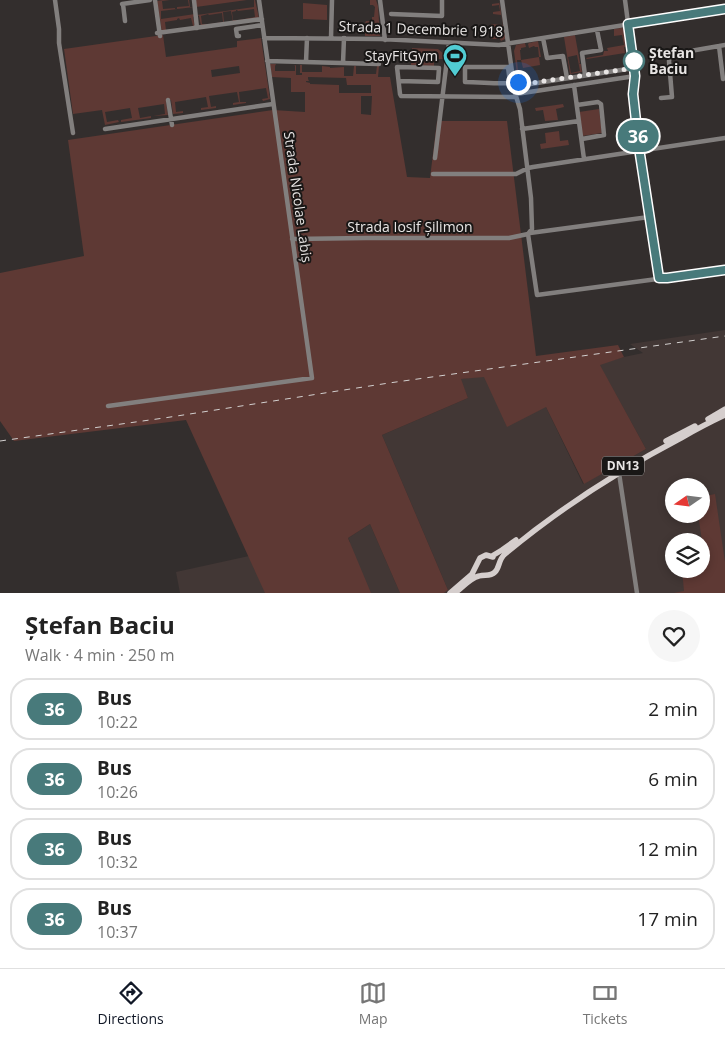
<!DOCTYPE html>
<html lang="en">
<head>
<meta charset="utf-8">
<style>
  body { margin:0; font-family:"Open Sans",sans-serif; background:#f6f6f6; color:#222; height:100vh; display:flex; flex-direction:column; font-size:19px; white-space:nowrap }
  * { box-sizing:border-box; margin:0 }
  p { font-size:16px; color:#767676 }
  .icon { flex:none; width:28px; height:28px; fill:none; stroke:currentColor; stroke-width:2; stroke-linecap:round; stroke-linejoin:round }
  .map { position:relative; height:593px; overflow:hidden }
  .side { display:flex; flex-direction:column; background:#fff; flex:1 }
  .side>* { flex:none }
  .badge { padding:0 10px; border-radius:16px; font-size:18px; line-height:32px }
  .needle { width:32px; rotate:256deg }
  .buttons { position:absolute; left:665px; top:478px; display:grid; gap:10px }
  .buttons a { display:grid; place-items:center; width:45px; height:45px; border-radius:50%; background:#fff; box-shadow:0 2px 8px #0003; font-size:25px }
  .you { position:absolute; width:25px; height:25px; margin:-12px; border:4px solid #fff; border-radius:50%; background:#1a73e8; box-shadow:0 0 0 8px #1a73e833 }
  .map>.badge { position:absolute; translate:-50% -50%; box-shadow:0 0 0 2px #fff }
  .round { display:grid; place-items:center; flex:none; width:52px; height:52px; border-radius:26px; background:#f6f6f6 }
  .head { display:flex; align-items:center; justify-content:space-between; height:85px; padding:0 25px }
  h1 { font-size:24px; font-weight:700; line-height:38px }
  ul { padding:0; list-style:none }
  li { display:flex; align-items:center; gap:15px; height:62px; margin:0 10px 8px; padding:0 15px; border:2px solid #e0e0e0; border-radius:20px }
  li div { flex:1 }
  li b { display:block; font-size:19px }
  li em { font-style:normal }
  li .badge { min-width:55px; font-weight:700; text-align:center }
  .tabs { display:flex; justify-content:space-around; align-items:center; height:70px; border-top:1px solid #e0e0e0; background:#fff; font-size:14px; color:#767676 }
  .tabs a { display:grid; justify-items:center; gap:2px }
  .tabs .selected { color:#111827 }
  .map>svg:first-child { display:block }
  .built { fill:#423735; fill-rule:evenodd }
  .green { fill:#5e3934; fill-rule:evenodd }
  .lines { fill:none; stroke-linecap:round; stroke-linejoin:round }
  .minor { stroke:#827f7e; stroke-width:4.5 }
  .major { stroke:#d5cecd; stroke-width:5.5 }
  .rail { stroke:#d3d0cf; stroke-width:1; stroke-dasharray:6 6; stroke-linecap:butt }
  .line-casing { stroke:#fff; stroke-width:11 }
  .line { stroke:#487a7b; stroke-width:8 }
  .walk { stroke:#e8e5e4; stroke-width:5; stroke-dasharray:0 9 }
  .stop-dot { fill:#fff; stroke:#487a7b; stroke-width:2.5 }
  .labels { text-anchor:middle; stroke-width:4; stroke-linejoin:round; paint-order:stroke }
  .shield { fill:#191716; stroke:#aaa7a6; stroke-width:1 }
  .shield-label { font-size:12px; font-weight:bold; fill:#e8e5e4 }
  .street-label { font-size:14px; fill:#e8e5e4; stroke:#191716 }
  .stop-label { font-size:14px; font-weight:bold; fill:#e8e5e4; stroke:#191716; text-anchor:start }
  .poi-label { font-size:14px; fill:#e8e5e4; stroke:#191716; text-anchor:end }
</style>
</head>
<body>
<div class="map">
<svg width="725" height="593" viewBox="0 0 725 593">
  <rect width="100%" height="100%" fill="#332e2d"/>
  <path class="built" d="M725 330V593H444L448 590 382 435 468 398 460 379 484 376 546 407 583 484 646 449 599 364 624 357 643 353 630 344ZM674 486H701V514H674ZM674 541H701V569H674Z
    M370 524 400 593H180L176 572 249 556 263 587 350 542 348 538Z"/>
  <path class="green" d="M163 0H170L162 1 163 9 175 8V9H177V7L189 6 188 0H189L190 7H194L161 11V19L195 14V16L193 17 195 27 193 26 191 18 180 20 179 18 177 19V20L165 22 166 30 162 32 157 1Z
    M195 0H247L196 7Z
    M254 0H255L259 18 239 21V20L255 17 254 9 238 11 237 10H236V11L232 12 233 20H237V21L233 22 231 11 223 12 224 23 210 25V24L223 22 222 13 209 15 208 14 201 16 202 24H208V25L201 26 199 16 197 15 254 7Z
    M370 0H376L378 6 380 36H365V33H374V19L373 23H365L366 21H372V17H374L375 7 373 5H370Z
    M499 1 505 36V39L501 41 500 39H491V33H502V30H501V27H491V24L503 25 501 15 493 14V12L500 11 499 5 492 6V4L499 3Z
    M303 3 327 5V20L303 19Z
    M620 28H624L629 34 633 67 631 65 628 47H624V46L625 53 587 59 586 58 603 55 604 51H608L607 48 624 45 622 35 614 36V29Z
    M163 35 166 57 237 47V41L261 38 270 99 263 101 262 99 268 98 266 88 239 92 240 102H246V103L233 105V103L239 102 237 92 209 96 211 107 216 106V108L201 110V108L208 107 206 97 175 102 176 112 183 111V113L173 114 171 100 166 101 168 115 153 116 165 114 164 104 138 108 140 118 151 116V118L121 122V120L132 118 130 108 105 112 107 122 118 120 119 122 105 125 102 110 73 114 64 49ZM239 66 240 73 212 77 211 70Z
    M575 35 580 63 579 64H581L582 72 570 74 564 37ZM577 55 580 71 571 73 568 57Z
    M538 41 541 57H539L540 65 523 68 521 60H517L519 82H518L514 51 516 45 525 43 526 47 521 48V50H520L521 60 539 57 538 47H535L534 46 529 48 528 44 529 43Z
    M412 48 438 49 444 54V59H434V53H424L423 61H434V66L411 65Z
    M270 64H276L275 66V71H295V66H294L296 65V75H302V73H300V65H302V72H322V66L330 67V68L344 67V76H353L354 66H356V74H376L377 66H379L378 77H390L407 177 430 178 437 121H507L536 356 618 345 624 357 600 365 646 449 584 484 546 407 507 427 484 377 461 379 468 398 382 435 448 590 444 593H400L370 524 348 538 371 593H265L186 420 14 441 0 421V273L84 256 68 140 273 110 305 112V92H291V78L272 77ZM308 77 346 78 347 85H371V93H339V85L310 84V83L306 82V81H309L308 79ZM361 96H372L371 115 361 114Z
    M563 104 564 107 556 109 558 120 545 121 543 110 536 111 535 108Z
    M599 109 602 133 582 136 579 112Z
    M559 131 560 141 568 140 569 145 541 149 540 144 546 143 545 133Z
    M715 494 725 562V593H674L684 591 682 569H701V541H700H702L698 514H701V497Z"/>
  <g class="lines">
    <path class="minor" d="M55 0 59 29V43L73 133
      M155 0 160 36
      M194 0 197 28
      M380 0 385 40
      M502 0 515 93 520 109 531 198 532 229 528 234 537 295 725 270
      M625 0 634 68 635 76 633 94 639 148 659 278
      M122 4 150 0
      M123 4 125 21
      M391 14 442 16V0
      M157 33 262 19
      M239 36H237L236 29 262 25
      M264 38 381 39 499 45 725 9
      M331 38 332 0
      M543 38 547 58 563 56 567 78
      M719 46 723 79
      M267 61 379 64
      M306 62 307 38
      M343 63 344 38
      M585 75 582 53 601 50 597 30
      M399 81 438 82 439 68 397 67 400 94 401 96 514 97
      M510 83 508 67H465V82C484 82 504 85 522 82L524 85 634 68
      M574 85 584 159
      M516 94 635 76
      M661 98 672 97 669 61 670 57 673 54 725 45
      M168 100 172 125
      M577 105 598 102 601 104 604 135 582 139
      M105 129 273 104
      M522 129 579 121
      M435 158 449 43
      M433 174H516L528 168 533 167 725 138
      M530 233 649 217
      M292 239 366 238H509L528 234
      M108 406 312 378 259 0
      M619 473 637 593"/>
    <path class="major" d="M708 419 725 409
      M666 441 695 426
      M492 556 502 550 516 540
      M450 593 472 574 480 558 486 555 493 557
      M455 593C463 587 470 578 479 576 485 574 490 577 495 572 500 567 498 560 505 554 559 509 618 471 681 438 695 430 710 422 725 415"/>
    <path class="rail" d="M0 441 164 418 389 383 725 336"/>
  </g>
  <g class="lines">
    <defs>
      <path id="line" d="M725 9 628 24 634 68 635 76 633 94 639 148 659 278H667L725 270"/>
    </defs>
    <use href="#line" class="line-casing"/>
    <use href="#line" class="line"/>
    <path class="walk" d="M518 82H522L524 84 634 68V61"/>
  </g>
  <defs>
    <symbol id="stadium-pin" viewBox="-11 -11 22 30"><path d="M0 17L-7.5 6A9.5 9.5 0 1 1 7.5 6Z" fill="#51ccd3" stroke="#191716"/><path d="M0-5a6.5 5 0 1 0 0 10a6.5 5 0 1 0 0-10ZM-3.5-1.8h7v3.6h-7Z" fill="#111"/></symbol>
  </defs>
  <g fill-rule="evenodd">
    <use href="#stadium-pin" x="441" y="42" width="28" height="38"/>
  </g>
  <circle class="stop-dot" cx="634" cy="61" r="10"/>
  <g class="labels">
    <rect class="shield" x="602" y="456.5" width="42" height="19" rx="4"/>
    <g class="shield-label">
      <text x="623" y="470">DN13</text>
    </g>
    <g class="street-label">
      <text transform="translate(421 29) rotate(2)" y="5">Strada 1 Decembrie 1918</text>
      <text transform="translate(298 197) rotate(82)" y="5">Strada Nicolae Labiș</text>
      <text x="410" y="232">Strada Iosif Șilimon</text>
    </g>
    <g class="stop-label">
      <text x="649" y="58">Ștefan<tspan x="649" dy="16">Baciu</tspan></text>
    </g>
    <g class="poi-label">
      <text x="438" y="61">StayFitGym</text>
    </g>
  </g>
</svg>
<div class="buttons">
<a><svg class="needle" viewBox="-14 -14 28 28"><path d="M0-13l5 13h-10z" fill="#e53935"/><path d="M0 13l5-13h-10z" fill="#767676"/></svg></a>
<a><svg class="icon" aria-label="layers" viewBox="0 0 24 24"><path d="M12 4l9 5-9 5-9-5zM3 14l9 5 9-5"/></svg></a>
</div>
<div class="you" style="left:518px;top:82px"></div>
<b class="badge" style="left:638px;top:136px;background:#487a7b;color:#fff">36</b>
</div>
<section class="side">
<div class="head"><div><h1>Ștefan Baciu</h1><p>Walk · 4 min · 250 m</p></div><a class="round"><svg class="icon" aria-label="heart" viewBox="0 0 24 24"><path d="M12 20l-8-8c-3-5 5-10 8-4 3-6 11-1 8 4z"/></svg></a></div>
<ul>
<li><span class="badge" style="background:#487a7b;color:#fff">36</span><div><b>Bus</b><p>10:22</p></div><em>2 min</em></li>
<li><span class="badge" style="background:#487a7b;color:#fff">36</span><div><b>Bus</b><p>10:26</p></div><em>6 min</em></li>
<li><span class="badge" style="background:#487a7b;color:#fff">36</span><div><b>Bus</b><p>10:32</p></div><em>12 min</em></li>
<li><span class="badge" style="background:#487a7b;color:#fff">36</span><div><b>Bus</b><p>10:37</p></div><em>17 min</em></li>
</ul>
</section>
<nav class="tabs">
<a class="selected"><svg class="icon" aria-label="directions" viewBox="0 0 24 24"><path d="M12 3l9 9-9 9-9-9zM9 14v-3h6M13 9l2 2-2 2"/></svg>Directions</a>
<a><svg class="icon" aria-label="map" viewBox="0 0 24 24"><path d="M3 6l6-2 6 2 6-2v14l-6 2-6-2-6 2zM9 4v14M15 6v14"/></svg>Map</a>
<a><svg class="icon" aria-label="tickets" viewBox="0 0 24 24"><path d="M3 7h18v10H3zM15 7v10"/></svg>Tickets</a>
</nav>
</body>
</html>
